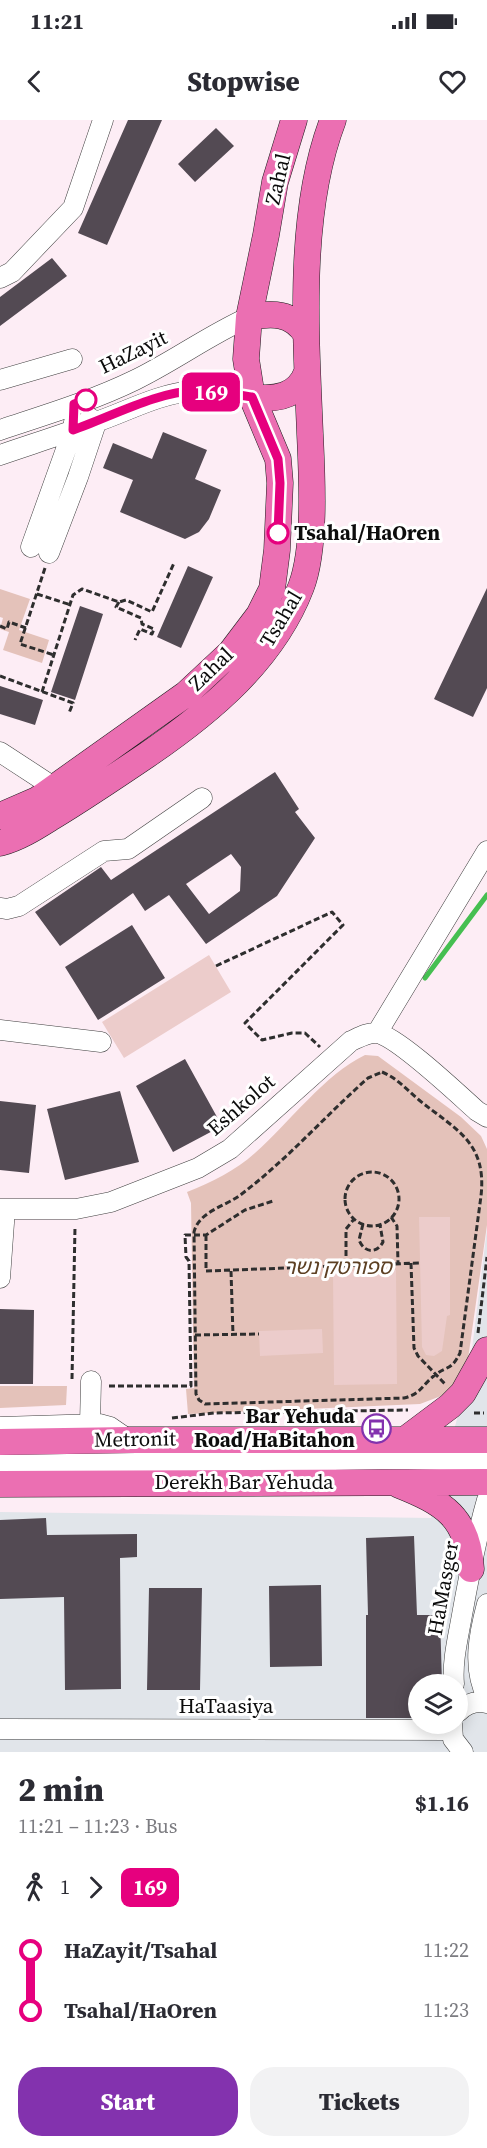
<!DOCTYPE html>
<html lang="en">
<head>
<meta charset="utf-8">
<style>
  body { margin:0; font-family:"Source Serif 4","Noto Sans Hebrew",serif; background:#f2f2f3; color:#2b2b33; height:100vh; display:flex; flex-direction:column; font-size:22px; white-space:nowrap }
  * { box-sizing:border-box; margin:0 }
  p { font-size:20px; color:#7c7c81 }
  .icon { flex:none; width:33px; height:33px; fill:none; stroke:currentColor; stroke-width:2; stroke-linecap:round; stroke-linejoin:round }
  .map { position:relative; height:1632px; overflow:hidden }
  .side { display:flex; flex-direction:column; background:#fff; flex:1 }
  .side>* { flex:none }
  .badge { padding:0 12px; border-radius:9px; font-size:21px; line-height:39px }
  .fabs { position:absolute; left:408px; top:1554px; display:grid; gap:12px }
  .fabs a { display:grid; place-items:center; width:60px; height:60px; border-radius:50%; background:#fff; box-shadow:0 3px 15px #0003; font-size:30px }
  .map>.badge { position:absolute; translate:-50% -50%; box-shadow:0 0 0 3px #fff }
  .legs { display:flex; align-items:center; gap:9px; height:66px; padding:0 18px; font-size:20px }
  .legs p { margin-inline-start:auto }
  .headline { display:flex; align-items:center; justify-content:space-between; height:102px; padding:0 18px }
  h1 { font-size:33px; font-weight:800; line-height:45px }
  .action { display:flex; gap:12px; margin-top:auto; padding:12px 18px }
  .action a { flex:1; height:69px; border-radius:24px; background:#8332ae; color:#fff; font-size:24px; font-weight:800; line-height:69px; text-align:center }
  .action a+a { background:#f2f2f3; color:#2b2b33 }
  ul { padding:0 18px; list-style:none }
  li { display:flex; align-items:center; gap:21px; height:60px; font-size:22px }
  li i { display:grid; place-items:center; width:9px; height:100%; margin:0 8px; background:currentColor }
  li i::after { content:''; width:15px; height:15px; margin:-8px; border:4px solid; border-radius:50%; background:#fff }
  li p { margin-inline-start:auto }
  li:first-child i { background:linear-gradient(#0000 50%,currentColor 0) }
  li:last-child i { background:linear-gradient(currentColor 50%,#0000 0) }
  .status { display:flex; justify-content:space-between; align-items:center; height:42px; padding:0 30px; background:#fff; direction:ltr }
  .status svg { height:16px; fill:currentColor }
  header { display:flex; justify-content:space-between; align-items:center; height:78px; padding:0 18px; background:#fff; font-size:27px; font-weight:800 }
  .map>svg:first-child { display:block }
  .industrial { fill:#e1e5ea; fill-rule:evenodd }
  .green { fill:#e4c2ba }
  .pitch { fill:#eccccb }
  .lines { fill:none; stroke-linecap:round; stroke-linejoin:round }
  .stream { stroke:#45bf51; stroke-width:5 }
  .building { fill:#534a53; fill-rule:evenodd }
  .minor-casing { stroke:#3f3f3f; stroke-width:21 }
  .major-casing { stroke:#1d1d1d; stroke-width:27 }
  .path { stroke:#2e2e2e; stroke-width:3; stroke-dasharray:6 3; stroke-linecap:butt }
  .minor { stroke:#fff; stroke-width:20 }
  .major { stroke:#eb6fb2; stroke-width:26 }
  .line-1-casing { stroke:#fff; stroke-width:14 }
  .line-1 { stroke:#e6007e; stroke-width:9 }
  .stop-1-dot { fill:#fff; stroke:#e6007e; stroke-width:3 }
  .labels { text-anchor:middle; stroke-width:6; stroke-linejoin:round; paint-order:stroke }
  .street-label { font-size:21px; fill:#0c0c0c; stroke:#fff }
  .stop-label { font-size:21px; font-weight:bold; fill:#0c0c0c; stroke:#fff; text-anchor:start }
  .park-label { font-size:21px; font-style:italic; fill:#5d4023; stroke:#fff }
  .poi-label { font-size:21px; font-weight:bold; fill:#0c0c0c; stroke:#fff; text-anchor:end }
</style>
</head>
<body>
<div class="status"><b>11:21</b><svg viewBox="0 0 49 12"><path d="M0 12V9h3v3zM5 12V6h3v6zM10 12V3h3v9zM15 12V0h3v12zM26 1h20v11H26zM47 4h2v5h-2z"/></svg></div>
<header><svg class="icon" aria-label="back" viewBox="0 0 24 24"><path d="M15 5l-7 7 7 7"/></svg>Stopwise<svg class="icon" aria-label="heart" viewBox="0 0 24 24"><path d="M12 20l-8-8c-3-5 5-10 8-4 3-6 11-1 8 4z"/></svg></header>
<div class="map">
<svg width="487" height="1632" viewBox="0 0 487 1632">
  <rect width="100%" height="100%" fill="#fdedf5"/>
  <path class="industrial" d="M487 1109V1632H0V1392L431 1398 469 1253ZM418 1564H458V1604H418Z"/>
  <path class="green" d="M0 469 30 479 19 510 49 520 42 543 3 530 9 512 0 509 3 498 0 497Z
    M365 935 378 936 461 997 481 1016 487 1029V1105L468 1239 453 1266 441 1276 420 1284 188 1294 186 1269 194 1268 191 1083 187 1072C212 1062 235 1051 255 1033 289 1003 325 954 365 935Z
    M0 1266H67L66 1285 0 1288Z"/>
  <path class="pitch" d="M209 835 231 872 124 938 102 902Z
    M419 1097H450V1195L447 1196 442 1231 434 1236 426 1235 422 1227Z
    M396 1150 397 1264 334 1265 333 1151Z
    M322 1209 323 1233 260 1236 259 1211Z"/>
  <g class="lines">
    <path class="stream" d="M425 858 487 775"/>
  </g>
  <path class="building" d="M128 0H162L107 125 78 113Z
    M216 8 234 26 195 62 178 44Z
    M52 138 67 156 0 206V177Z
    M163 312 207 330 195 359 221 370 209 399 199 412 185 419 120 392 133 360 103 348 113 323 152 339Z
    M188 446 213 457 181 528 157 517Z
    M487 468V568L473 597 434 579Z
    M80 486 103 494 75 580 51 572Z
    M0 566 43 580 35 605 0 594Z
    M275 652 299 689 295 692 315 718 277 776 206 824 169 775 145 791 133 773 60 826 35 792 101 747 111 760ZM231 734 241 747 240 771 209 794 186 764Z
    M132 805 165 858 98 900 65 847Z
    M185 939 222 1006 173 1032 136 966Z
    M120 971 139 1042 65 1060 47 989Z
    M0 981 36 985 29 1053 0 1050Z
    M0 1189 34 1190 33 1264H0Z
    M46 1398 47 1415 137 1414V1437L120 1438 121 1569 65 1570 64 1477 0 1479V1400Z
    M414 1416 417 1495H440L442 1564H418V1598H366V1495H368L366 1418Z
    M321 1465 322 1546 270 1547 269 1466Z
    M149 1468H202L200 1570H147Z"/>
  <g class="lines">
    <defs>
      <path id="minor" d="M0 158 12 152 73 88 103 0
        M0 260 72 239
        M0 310C45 295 92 281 135 260 174 241 209 215 249 197
        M0 335C32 324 64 314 96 302 128 291 158 274 192 271 212 269 232 274 252 277
        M31 427 73 310 74 302
        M49 433 78 357 96 303 90 298
        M0 632 55 668
        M0 788 7 789 19 786 104 731 128 729 202 678
        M0 910 101 922
        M377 913 487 731
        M0 1089H76L111 1082 198 1048 230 1029 351 921C358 918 368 912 377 913 398 917 458 974 477 991L487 997
        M0 1158 5 1089
        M90 1304 91 1261
        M0 1307 99 1304 110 1307 129 1320
        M0 1345 397 1339 487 1341
        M487 1484C479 1514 472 1548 487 1577
        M454 1564C452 1541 458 1518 462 1495 469 1456 476 1418 487 1380
        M458 1592C466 1584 475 1580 487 1583
        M452 1604 453 1619 463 1632
        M0 1609 451 1610"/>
      <path id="major" d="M249 197C272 193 292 192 306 214
        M252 277C275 280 298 277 307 252
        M0 696 37 680 186 574 231 532 259 495 272 469 277 430 280 363 278 339 252 277 246 239 249 197 266 115 275 62 294 0
        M0 723C19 718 36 707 52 697 85 677 116 656 147 635 210 592 273 540 301 467 316 428 312 357 310 314 306 215 297 94 333 0
        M406 1319 450 1286 463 1273 487 1230
        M0 1322 129 1320H487
        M0 1364 487 1362
        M399 1365C444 1383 468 1397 471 1449"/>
    </defs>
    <use href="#minor" class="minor-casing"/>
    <use href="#major" class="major-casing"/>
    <path class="path" d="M45 448 20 524 54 535
      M37 474 71 485
      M119 482 116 487 141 498 142 504 154 509 152 514 140 509 135 520
      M0 506 7 509 9 502 26 508
      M0 556 73 583 69 593
      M42 572 73 475 82 469 119 482 126 480 152 492 174 443
      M216 846 332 792 343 805 245 903 262 920 292 913H305L320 927
      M382 952C397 958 407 970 419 980 456 1010 487 1022 481 1076L460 1233C451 1251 448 1245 435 1255 422 1265 421 1274 404 1278L205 1284 199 1280 196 1274 194 1112C199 1092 223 1087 239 1076 286 1041 324 997 368 958Z
      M345 1079a27 27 0 1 1 54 0a27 27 0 1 1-54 0Z
      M391 1097 397 1106 398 1143
      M363 1104 359 1120C364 1133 377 1134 383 1122L380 1105
      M206 1115V1151L419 1143
      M411 1143 414 1228 418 1236 445 1264
      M346 1145V1109L354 1099
      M231 1151 233 1215
      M478 1213 487 1137
      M195 1215 259 1214
      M72 1259 75 1107
      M109 1266H191L189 1141 186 1137 185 1115H206L245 1090 273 1081
      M474 1293H484
      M172 1298 214 1293 408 1290"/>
    <use href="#minor" class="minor"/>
    <use href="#major" class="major"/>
  </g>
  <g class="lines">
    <defs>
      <path id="line-1" d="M86 280 74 284 73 310C108 298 161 270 196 271 215 271 233 274 252 277L278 339 280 363 278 413"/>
    </defs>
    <use href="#line-1" class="line-1-casing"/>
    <use href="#line-1" class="line-1"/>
  </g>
  <defs>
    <symbol id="bus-ring" viewBox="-11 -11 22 22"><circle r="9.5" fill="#fff" stroke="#8332ae" stroke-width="1.5"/><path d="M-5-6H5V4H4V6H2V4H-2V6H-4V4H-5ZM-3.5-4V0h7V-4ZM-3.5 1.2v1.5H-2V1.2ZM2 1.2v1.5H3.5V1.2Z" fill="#8332ae"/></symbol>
  </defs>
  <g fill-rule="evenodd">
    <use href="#bus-ring" x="360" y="1292" width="33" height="33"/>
  </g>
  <g class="stop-1-dot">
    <circle cx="86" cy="280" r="10"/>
    <circle cx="278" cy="413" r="10"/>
  </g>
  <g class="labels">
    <g class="street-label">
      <text transform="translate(278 59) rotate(-77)" y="7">Zahal</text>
      <text transform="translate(133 232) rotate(-26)" y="7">HaZayit</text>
      <text transform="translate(281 499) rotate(-59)" y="7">Tsahal</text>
      <text transform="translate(211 549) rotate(-44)" y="7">Zahal</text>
      <text transform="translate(241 985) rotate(-41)" y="7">Eshkolot</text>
      <text transform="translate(135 1319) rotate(-1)" y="7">Metronit</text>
      <text x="244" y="1369">Derekh Bar Yehuda</text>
      <text transform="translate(443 1468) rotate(-80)" y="7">HaMasger</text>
      <text x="226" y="1593">HaTaasiya</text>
    </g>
    <g class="stop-label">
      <text x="294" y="420">Tsahal/HaOren</text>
    </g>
    <g class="park-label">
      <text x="338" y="1154">ספורטק נשר</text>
    </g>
    <g class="poi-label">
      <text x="355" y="1303">Bar Yehuda<tspan x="355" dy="24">Road/HaBitahon</tspan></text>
    </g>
  </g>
</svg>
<div class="fabs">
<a><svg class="icon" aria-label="layers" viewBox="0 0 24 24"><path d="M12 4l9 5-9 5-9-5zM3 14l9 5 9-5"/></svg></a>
</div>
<b class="badge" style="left:211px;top:272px;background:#e6007e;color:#fff">169</b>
</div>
<section class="side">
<div class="headline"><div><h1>2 min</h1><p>11:21 – 11:23 · Bus</p></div><b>$1.16</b></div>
<div class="legs"><svg class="icon" aria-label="walk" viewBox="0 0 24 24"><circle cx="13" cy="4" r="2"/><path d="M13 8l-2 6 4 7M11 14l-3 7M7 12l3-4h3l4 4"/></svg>1<svg class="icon" aria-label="forward" viewBox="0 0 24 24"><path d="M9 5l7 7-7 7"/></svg><b class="badge" style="background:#e6007e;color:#fff">169</b></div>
<ul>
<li><i style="color:#e6007e"></i><b>HaZayit/Tsahal</b><p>11:22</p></li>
<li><i style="color:#e6007e"></i><b>Tsahal/HaOren</b><p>11:23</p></li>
</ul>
<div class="action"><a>Start</a><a>Tickets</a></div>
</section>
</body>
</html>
